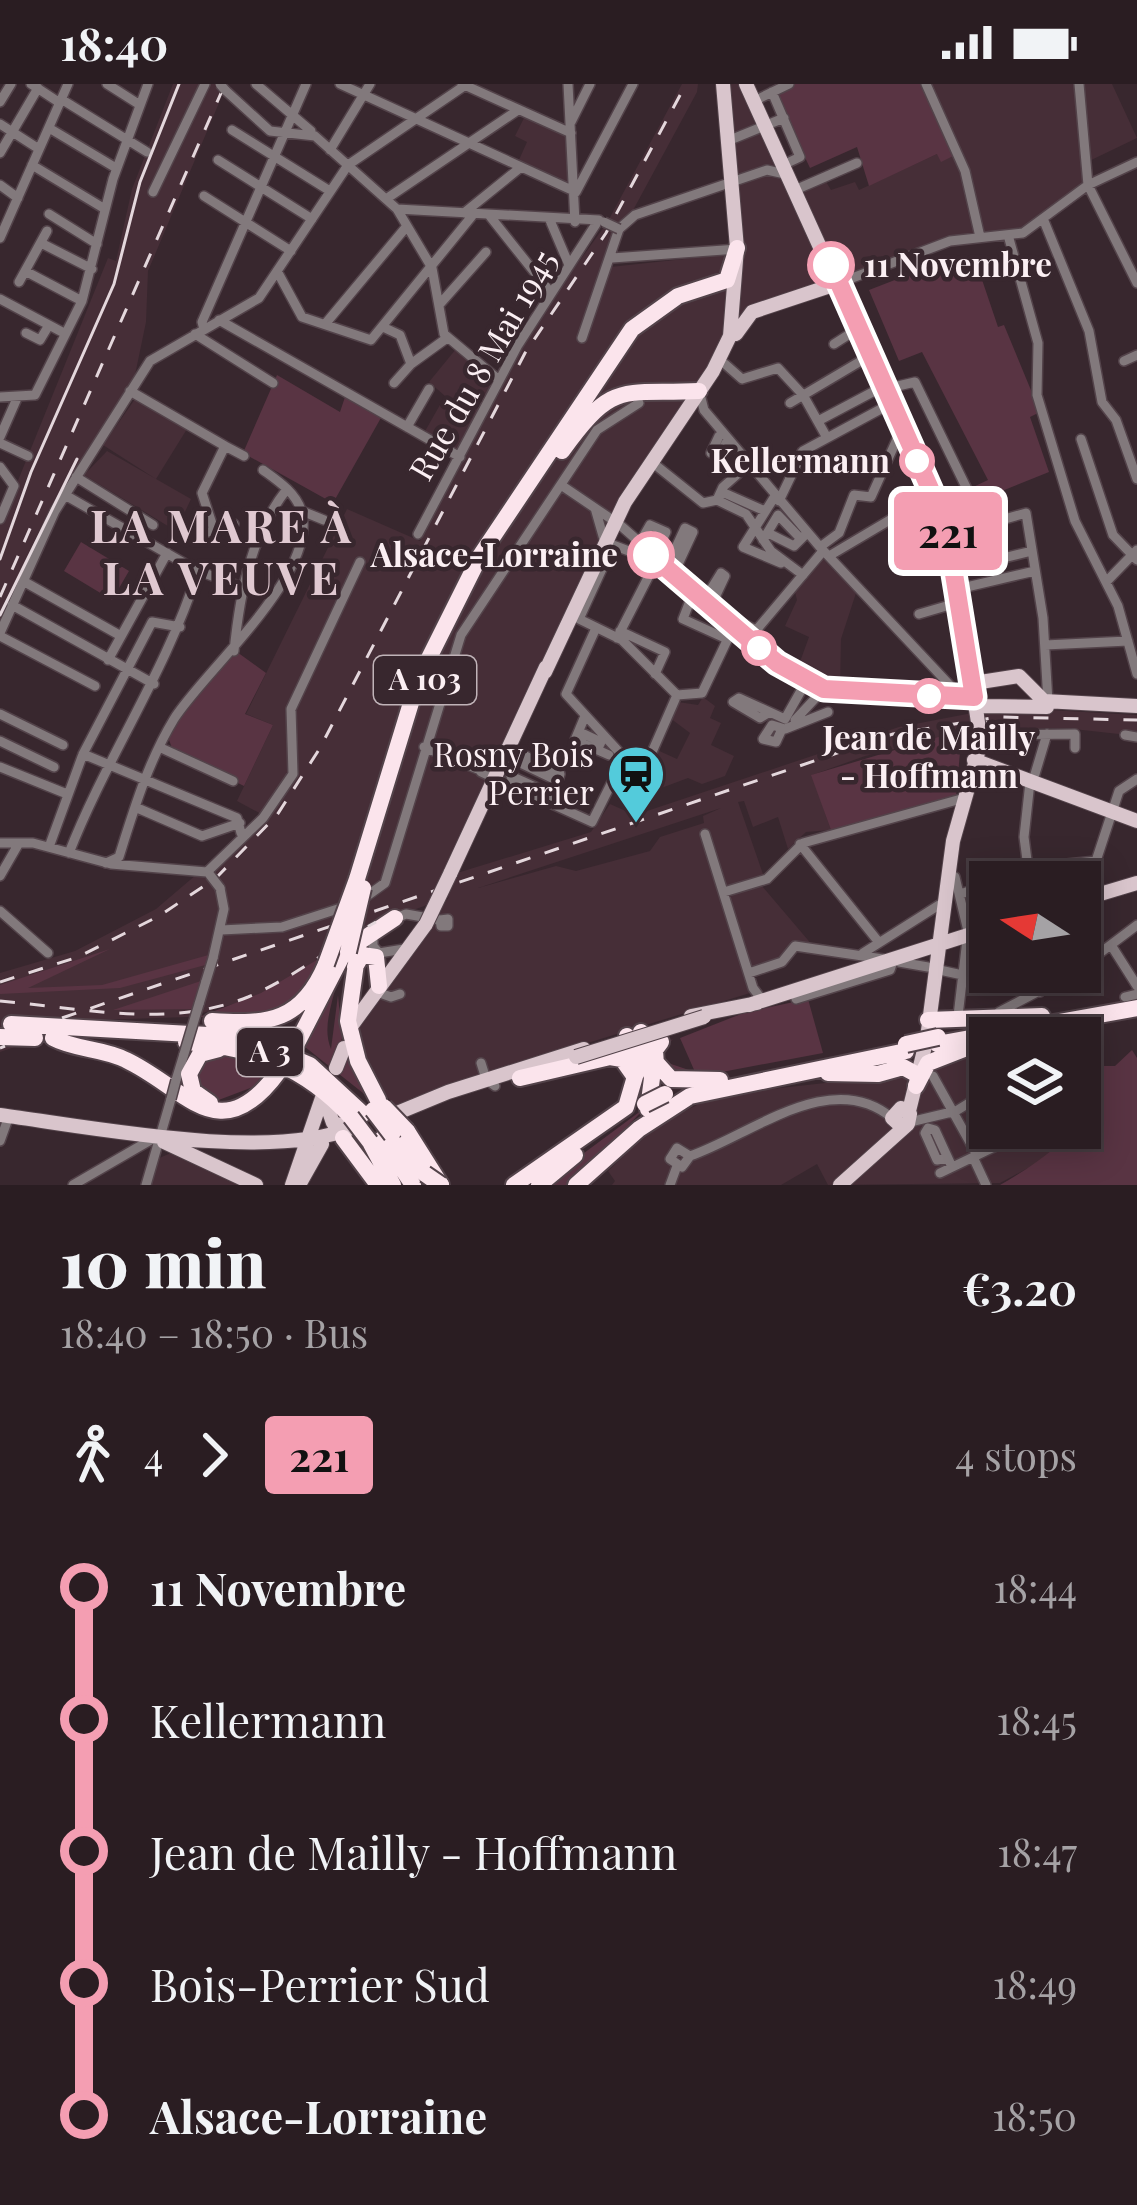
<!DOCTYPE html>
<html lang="en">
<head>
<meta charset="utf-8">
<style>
  body { margin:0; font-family:"Playfair Display",serif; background:#32262a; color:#f1f3f6; height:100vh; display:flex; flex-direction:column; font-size:45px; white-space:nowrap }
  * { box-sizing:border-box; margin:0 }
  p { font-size:39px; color:#a5a2a5 }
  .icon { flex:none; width:66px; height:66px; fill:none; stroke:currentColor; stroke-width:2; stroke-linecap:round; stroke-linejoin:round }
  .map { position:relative; height:1101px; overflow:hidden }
  .sheet { display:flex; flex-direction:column; background:#2a1d22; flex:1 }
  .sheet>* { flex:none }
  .badge { padding:0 24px; border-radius:9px; font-size:42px; line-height:78px }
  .needle { width:78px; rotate:282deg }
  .controls { position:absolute; left:969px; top:777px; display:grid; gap:24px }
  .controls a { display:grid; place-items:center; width:132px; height:132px; border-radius:0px; background:#2a1d22; box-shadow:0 6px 30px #0003,0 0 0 3px #463b40; font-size:60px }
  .map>.badge { position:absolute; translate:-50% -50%; box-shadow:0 0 0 6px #fff }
  .legs { display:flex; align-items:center; gap:18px; height:132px; padding:0 60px; font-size:39px }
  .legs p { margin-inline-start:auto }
  .summary { display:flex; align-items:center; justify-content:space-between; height:204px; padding:0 60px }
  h1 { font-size:66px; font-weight:800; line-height:90px }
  ul { padding:0 60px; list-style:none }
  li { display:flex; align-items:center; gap:42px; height:132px; font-size:45px }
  li i { display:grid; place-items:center; width:18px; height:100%; margin:0 15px; background:currentColor }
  li i::after { content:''; width:30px; height:30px; margin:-15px; border:9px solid; border-radius:50%; background:#2a1d22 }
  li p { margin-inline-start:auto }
  li:first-child i { background:linear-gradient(#0000 50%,currentColor 0) }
  li:last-child i { background:linear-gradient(currentColor 50%,#0000 0) }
  .status { display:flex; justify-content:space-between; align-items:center; height:84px; padding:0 60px; background:#2a1d22; direction:ltr }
  .status svg { height:33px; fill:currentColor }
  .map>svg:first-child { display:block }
  .built { fill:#462e37; fill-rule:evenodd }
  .green { fill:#593443 }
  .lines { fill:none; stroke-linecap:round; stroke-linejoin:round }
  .minor-casing { stroke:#53434a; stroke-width:12 }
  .major-casing { stroke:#53434a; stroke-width:16 }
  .highway-casing { stroke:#53434a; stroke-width:20 }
  .minor { stroke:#82797c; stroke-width:9 }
  .major { stroke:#d9c5cc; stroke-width:14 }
  .highway { stroke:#fbe4ec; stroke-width:16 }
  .tram { stroke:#e4d7dc; stroke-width:3 }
  .rail { stroke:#e4d7dc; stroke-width:3; stroke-dasharray:15 15; stroke-linecap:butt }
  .minor-bridge-casing { stroke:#53434a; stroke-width:12; stroke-linecap:butt }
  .major-bridge-casing { stroke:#53434a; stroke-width:16; stroke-linecap:butt }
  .highway-bridge-casing { stroke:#53434a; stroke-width:20; stroke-linecap:butt }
  .minor-bridge { stroke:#82797c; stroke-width:9 }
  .major-bridge { stroke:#d9c5cc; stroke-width:14 }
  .highway-bridge { stroke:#fbe4ec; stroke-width:16 }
  .line-1-casing { stroke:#fff; stroke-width:27 }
  .line-1 { stroke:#f49eb2; stroke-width:18 }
  .stop-1-dot { fill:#fff; stroke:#f49eb2; stroke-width:6 }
  .labels { text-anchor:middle; stroke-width:9; stroke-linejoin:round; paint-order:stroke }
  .shield { fill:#38272e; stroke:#c0b3b8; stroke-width:3 }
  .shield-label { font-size:30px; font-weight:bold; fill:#fbeff3 }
  .stop-label { font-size:33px; font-weight:bold; fill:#fbeff3; stroke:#38272e; text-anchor:end }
  .street-label { font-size:33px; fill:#fbeff3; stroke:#38272e }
  .poi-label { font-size:33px; fill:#fbeff3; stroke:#38272e; text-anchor:end }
  .district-label { font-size:45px; font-weight:bold; letter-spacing:3px; fill:#e0c9d1; stroke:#38272e }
</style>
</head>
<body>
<div class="status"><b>18:40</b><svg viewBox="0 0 49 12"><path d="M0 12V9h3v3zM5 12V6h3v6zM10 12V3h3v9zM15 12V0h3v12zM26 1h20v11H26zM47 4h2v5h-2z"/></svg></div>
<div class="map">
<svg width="1137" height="1101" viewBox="0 0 1137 1101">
  <rect width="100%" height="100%" fill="#38272e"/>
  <path class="built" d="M173 0H227L148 187 146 238 135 291 62 410 0 540V441L108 174 116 177 132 105Z
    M682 0H698L697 8 631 130 616 142 608 137Z
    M723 0H742L799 107 825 96 831 106 855 98 859 106 937 70 891 0H1112L1137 54 1085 79V99L1022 145 946 153 740 234Z
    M525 32 567 52 572 101 518 78 527 58 515 52Z
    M604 143 615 149 601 184 730 170V229L720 266 619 417 444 793 591 748 610 720 628 728 647 727 899 643 988 626H1050L1137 631V652L1064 644 979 645 865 672 812 691 831 746 806 748 788 765 778 733 753 743 744 717 738 718 764 793 762 802 819 869 796 866 783 882 746 895 750 909 425 1009 395 1024 361 974 358 942 449 813 383 837 260 912 189 933 94 936 0 968V889L75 867 156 825 265 732 237 717 273 641 246 630 347 425 420 457 538 234ZM721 724 703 732 704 739 660 753 650 767 576 787 556 782 478 804Z
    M456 265 493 301 460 368 424 349 445 312 429 298Z
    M135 315 187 345 156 395 103 361Z
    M107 367 191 415 176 447 84 391Z
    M822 474 856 509 841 555 840 603 797 586 809 553 785 542 797 516 794 504Z
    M703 613 715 622 710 634 721 639 711 661 734 672 725 692 702 700 688 694 648 709 639 704 655 665 677 675 690 649 670 634 678 618 698 621Z
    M990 961V1044H1073L1052 1071 1000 1099 828 1101 817 1080 781 1101H612L615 1097 608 1087 632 1064 665 1037 717 1011 924 988Z
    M178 1066 248 1101H149L157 1075Z"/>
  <path class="green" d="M791 0H920L953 72 941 78 937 70 869 102 857 63 810 84 774 8Z
    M974 172 998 243 1004 241 1040 328 1030 333 1049 388 977 417 971 404 988 396 922 268 899 277 869 206 949 175Z
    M277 291 340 328 345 313 382 332 333 419 243 369Z
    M81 458 129 487 112 516 64 487Z
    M237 568 266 589 245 630 273 641 244 702 173 667 168 653 191 615Z
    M962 646 956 713 831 746 811 691Z
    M110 865 28 904 102 901 212 870 209 880 120 904 0 910V901Z
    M327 870 316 893 279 932 199 933 261 909Z
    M204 896 196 925 113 926Z
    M337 898C332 920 322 944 331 965L338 911 342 954 338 968 347 970 368 1013 300 959Z
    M808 915 823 969 685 995 670 991 658 978V963L673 955 660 967 662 977 695 988 680 954 746 928Z
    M1132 966 1137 974V1101H1000C1035 1081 1064 1060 1086 1032L1080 1023V1004L1087 999 1089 982H1115Z
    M217 968 271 981 253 1003 216 1017 196 1005V979Z
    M646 1023 570 1101H541Z"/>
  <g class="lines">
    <defs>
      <path id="minor" d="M31 0 60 19
        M107 0 140 21
        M256 0 311 47
        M340 0 576 108 633 0
        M462 0 571 49
        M568 0 575 138
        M926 0 965 87 980 153
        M1079 0 1088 101 1137 199
        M225 6 270 47 315 52 397 125 432 184 444 250 499 296
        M772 8 800 73 785 80
        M61 15 147 68
        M754 17 789 0
        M0 18 11 0
        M571 38 590 0
        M0 40 39 65
        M49 44 116 84
        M232 46 330 107
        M730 56 784 34
        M330 66 370 0
        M0 69 38 4
        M218 76 312 135
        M32 81 105 125
        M0 101 18 114
        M153 108 205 0
        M204 112 291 167
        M386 115 518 26
        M397 125 599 136
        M464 129 521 83
        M49 130 97 160
        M489 131 551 209
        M549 134 569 181
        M1044 137 1089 247 1102 318 1116 336 1137 395
        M1008 151 1038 259 1037 311 1075 437 1118 522 1137 590
        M0 154 68 0
        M41 159 92 185
        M612 174 738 165
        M277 187 302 233 371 256 472 132
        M27 188 82 217
        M19 198 47 147
        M839 199 950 157 1023 149 1088 101 1137 78
        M0 215 64 249
        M439 221 486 168
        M219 236 460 373
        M326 239 407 142
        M385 244 400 251 411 280 394 299
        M204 245 202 238 306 0
        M26 249 40 256 49 241
        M195 250 273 299
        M582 254 619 145 635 131 767 86 785 90 795 106 857 79
        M834 260 859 244
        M1124 277 1137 271
        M411 280 447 254
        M725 280 742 295 778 284 803 311 826 352
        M885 305 915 298 984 440
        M130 307 225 362 202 409 214 446
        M0 313 35 311 82 217 113 95 148 0
        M701 314 704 326 820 463 960 612
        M790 319 871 271
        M818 337 884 302
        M407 343 429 305
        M719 352 711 369 719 373 728 355
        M0 353 18 312
        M1081 355 1113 451 1137 476
        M0 359 28 372
        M225 362 244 372
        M802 368 834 380
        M653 379 703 419 717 416 723 403 749 380
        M0 383 14 402 0 435
        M76 393 153 441
        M561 401 620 441 777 579 827 606 975 618
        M722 408 765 427
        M65 411 196 486 239 502
        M775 412 743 463 781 479
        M717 416 746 430 771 467 803 491
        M779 417 803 367 892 319
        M595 424 605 459
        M302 427 324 436
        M418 450 518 261 596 140
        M770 450 794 462 801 455
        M949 451 1026 429 1043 534 1048 618
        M192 453 234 440
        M763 456 778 431 801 455 807 449
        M820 463 839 449 854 411 871 413 902 344
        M829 472 932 411
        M654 473 666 448 650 441 634 469 613 461 579 535 622 556 677 611
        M666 485 685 444 693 448
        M955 486 1032 467
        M673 491 693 448
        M23 497 121 552
        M1107 497 1137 466
        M958 505 1035 487
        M693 509 683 535 727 555
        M703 518 721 489
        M12 521 154 600
        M710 524 725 492 721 489
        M919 530 960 518
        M722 535 726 531 756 546
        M596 544 566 610 620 669 640 679 649 675 677 611 702 609 733 544
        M620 547 665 568 655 590
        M0 549 55 427 150 277 259 214 348 81 467 0
        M0 552 95 602
        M617 554 657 476
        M748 556 823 467
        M1045 561 1128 557
        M234 567C240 509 250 452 287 405
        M108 576 167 469
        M770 628 760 634 733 618 739 614 785 635 807 596
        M0 630 63 661
        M585 632 575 656 609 671
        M795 636 824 605
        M782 645 776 658 763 655 772 641 785 645 828 628
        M1006 651 1075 650V664
        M1125 651 1137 653
        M0 657 54 683
        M580 658 584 650 601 658 597 666
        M159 663 233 697
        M424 663 485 688
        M83 670 237 734 241 749
        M514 676 558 697
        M0 683 67 710
        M481 688 592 738 625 672
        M1035 690 1047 650
        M547 719C551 710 558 700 560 690L518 668 511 692 551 710
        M135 723 202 752 240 739
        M705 750 753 904 763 917
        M0 759H33L111 780 207 788
        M800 760 877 856
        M49 763 83 670 152 538 180 543
        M69 769C107 672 166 588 198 487
        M106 779 119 773C134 725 148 678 174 635 203 588 321 488 301 426 295 408 278 397 263 386
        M1073 780 1074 798
        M1028 784 1024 753 1030 698
        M207 788 263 734 293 690 291 625 360 478
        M948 789 955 793 968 847 958 932
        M0 792 19 759
        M992 798 1028 784 1096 777 1119 707 1137 695
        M724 808 767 795 803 759 961 715
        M961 810 990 799
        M360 817 385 799 461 551 597 346 639 319
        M0 827 48 869
        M448 835V842H441L440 836Z
        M391 836 406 830 440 836
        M221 846 282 843 344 823
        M373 850V862L379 869 404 865
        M1080 856 1092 876
        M1111 861 1137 902
        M863 869 939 821
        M213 874 224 825 220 804
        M899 878 928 883
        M1080 884 1137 841
        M935 885 1040 908
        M749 889 782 878 795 862 883 875
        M965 890 990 883
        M377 908 391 913 400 910
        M1125 913 1137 910
        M796 915 890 886 893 877
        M199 920 206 897
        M999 928 1075 888
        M1065 954 1092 940
        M481 979 486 995 495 1002
        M933 992 977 1071
        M176 996 184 970
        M990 1019 985 1025 990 1034
        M910 1038 956 1027 990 1006
        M995 1044 999 1052 1009 1044
        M0 1057 9 1032
        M690 1072 677 1064 670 1075 682 1083 690 1072C751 1051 831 983 892 1034
        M973 1073 986 1101
        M948 1074 937 1076 925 1049 928 1044 935 1046 952 1083
        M940 1089 1021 1050
        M73 1101 154 1054
        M146 1101 171 1015
        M670 1101 677 1082"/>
      <path id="major" d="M746 0 946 441 977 632
        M736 250 752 228 839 199
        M545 588 625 418 713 287 730 252 737 164 723 0
        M974 599 1019 592 1044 617 1137 622
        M981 622 1047 623
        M974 676 1137 737
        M450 790 546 583
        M1080 816 1137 799
        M749 921 990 844
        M691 932 757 919
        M352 941 426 840
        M336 984 344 964
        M326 1019 333 1039 352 1044
        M909 1027 927 954 953 757 985 644
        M0 1031C91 1043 266 1078 352 1044
        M385 1034 448 1008 584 965
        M164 1058 256 1101
        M292 1101 323 1011
        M299 1101 322 1060
        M840 1101 908 1040 910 1030 901 1024 892 1034 902 1043"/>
      <path id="highway" d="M562 367C614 295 621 311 699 307
        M357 795 418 596 480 472 632 245 678 212 727 196 737 164
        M355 883 362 871 376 873 379 902
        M928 936 1042 932
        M212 937C269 941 302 937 326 880
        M11 940 244 953 310 981 363 1030
        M641 948 652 994 648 1025
        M0 953 35 954
        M53 954C75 966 103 964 126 976 187 1005 220 1068 279 987
        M186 958C252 962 306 984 351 1033
        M297 959 341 874
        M937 960 1137 924
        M653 975 671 995 720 996
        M656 981 655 966 661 958
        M828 989 878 990 903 983 914 989
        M520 994 610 973 622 975 634 992
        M916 1002 928 979 969 963
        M378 1016 358 977 348 937 359 858 395 834
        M210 1019 193 1007 189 990 200 970 219 965
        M407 1047 441 1101
        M343 1054 378 1101
        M382 1055 413 1101
        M394 1055 425 1090
        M370 1058 393 1101
        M514 1101 626 1023 636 989 627 952
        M539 1101 575 1071
        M576 1101 639 1045 690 1012 906 967"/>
    </defs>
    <use href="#minor" class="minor-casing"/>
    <use href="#major" class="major-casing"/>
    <use href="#highway" class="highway-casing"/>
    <use href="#minor" class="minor"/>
    <use href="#major" class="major"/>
    <use href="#highway" class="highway"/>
    <path class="tram" d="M0 475 31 388 114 200 140 98 179 0
      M0 531 77 375"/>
    <path class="rail" d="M0 513 225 0
      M0 898 78 873 159 832 216 794 277 731 320 664 525 269 606 149 686 0
      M0 917C83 924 168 945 248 913 293 894 333 862 376 838
      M62 934 893 650 998 633 1137 636
      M0 964 5 962"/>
    <defs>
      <path id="minor-bridge" d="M220 0 225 6
        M604 138 619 145
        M210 791 220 804
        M206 897 213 874
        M184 970 199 920
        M171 1015 176 996"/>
      <path id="major-bridge" d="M977 632 979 645
        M426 840 450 790
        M576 973 704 933"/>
      <path id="highway-bridge" d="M348 868 363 804
        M326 880 357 795
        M906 960 938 953
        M645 1020 665 1010
        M384 1023 407 1047
        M373 1026 392 1051
        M351 1033 370 1058
        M425 1090 441 1101"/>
    </defs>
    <use href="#minor-bridge" class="minor-bridge-casing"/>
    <use href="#major-bridge" class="major-bridge-casing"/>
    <use href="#highway-bridge" class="highway-bridge-casing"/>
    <use href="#minor-bridge" class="minor-bridge"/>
    <use href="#major-bridge" class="major-bridge"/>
    <use href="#highway-bridge" class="highway-bridge"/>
  </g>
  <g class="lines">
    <defs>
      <path id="line-1" d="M651 471 777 579 824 605 974 613 946 441 831 181"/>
    </defs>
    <use href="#line-1" class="line-1-casing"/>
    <use href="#line-1" class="line-1"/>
  </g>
  <defs>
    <symbol id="station-pin" viewBox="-11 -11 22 30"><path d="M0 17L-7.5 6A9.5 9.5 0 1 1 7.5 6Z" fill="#53cbdb" stroke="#38272e"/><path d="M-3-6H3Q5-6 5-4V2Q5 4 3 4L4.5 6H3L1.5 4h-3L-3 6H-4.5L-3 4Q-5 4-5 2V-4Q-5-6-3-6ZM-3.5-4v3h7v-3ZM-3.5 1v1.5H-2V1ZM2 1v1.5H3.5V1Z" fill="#111"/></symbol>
  </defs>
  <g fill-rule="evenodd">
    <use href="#station-pin" x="603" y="657" width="66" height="90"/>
  </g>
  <g class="stop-1-dot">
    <circle cx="831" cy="181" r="21"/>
    <circle cx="917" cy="377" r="15"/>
    <circle cx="651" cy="471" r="21"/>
    <circle cx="759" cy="564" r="15"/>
    <circle cx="929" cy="612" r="15"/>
  </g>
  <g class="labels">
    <g class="shield">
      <rect x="374" y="572" width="102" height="48" rx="9"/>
      <rect x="237" y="944" width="66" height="48" rx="9"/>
    </g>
    <g class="shield-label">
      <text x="425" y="606">A 103</text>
      <text x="270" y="978">A 3</text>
    </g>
    <g class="stop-label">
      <text x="864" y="193" text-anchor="start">11 Novembre</text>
      <text x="890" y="389">Kellermann</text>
      <text x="618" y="483">Alsace-Lorraine</text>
      <text x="929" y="666" text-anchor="middle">Jean de Mailly<tspan x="929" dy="38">- Hoffmann</tspan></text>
    </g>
    <g class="street-label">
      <text transform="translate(483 281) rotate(-60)" y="12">Rue du 8 Mai 1945</text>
    </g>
    <g class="poi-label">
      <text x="594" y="683">Rosny Bois<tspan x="594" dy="38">Perrier</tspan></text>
    </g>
    <g class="district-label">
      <text x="222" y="459">LA MARE À<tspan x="222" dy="52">LA VEUVE</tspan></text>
    </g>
  </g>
</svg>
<div class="controls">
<a><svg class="needle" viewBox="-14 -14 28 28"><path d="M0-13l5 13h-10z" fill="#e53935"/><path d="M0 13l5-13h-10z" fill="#a5a2a5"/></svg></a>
<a><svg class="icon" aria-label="layers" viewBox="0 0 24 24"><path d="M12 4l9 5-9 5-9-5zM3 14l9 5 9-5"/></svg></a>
</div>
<b class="badge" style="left:948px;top:447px;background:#f49eb2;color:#111">221</b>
</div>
<section class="sheet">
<div class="summary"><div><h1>10 min</h1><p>18:40 – 18:50 · Bus</p></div><b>€3.20</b></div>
<div class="legs"><svg class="icon" aria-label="walk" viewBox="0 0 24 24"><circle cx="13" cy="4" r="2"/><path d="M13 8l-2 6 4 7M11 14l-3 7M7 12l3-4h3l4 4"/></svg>4<svg class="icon" aria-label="forward" viewBox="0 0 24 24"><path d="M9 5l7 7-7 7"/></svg><b class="badge" style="background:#f49eb2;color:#111">221</b><p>4 stops</p></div>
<ul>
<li><i style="color:#f49eb2"></i><b>11 Novembre</b><p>18:44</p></li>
<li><i style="color:#f49eb2"></i><span>Kellermann</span><p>18:45</p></li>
<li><i style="color:#f49eb2"></i><span>Jean de Mailly - Hoffmann</span><p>18:47</p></li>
<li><i style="color:#f49eb2"></i><span>Bois-Perrier Sud</span><p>18:49</p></li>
<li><i style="color:#f49eb2"></i><b>Alsace-Lorraine</b><p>18:50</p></li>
</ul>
</section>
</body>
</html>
